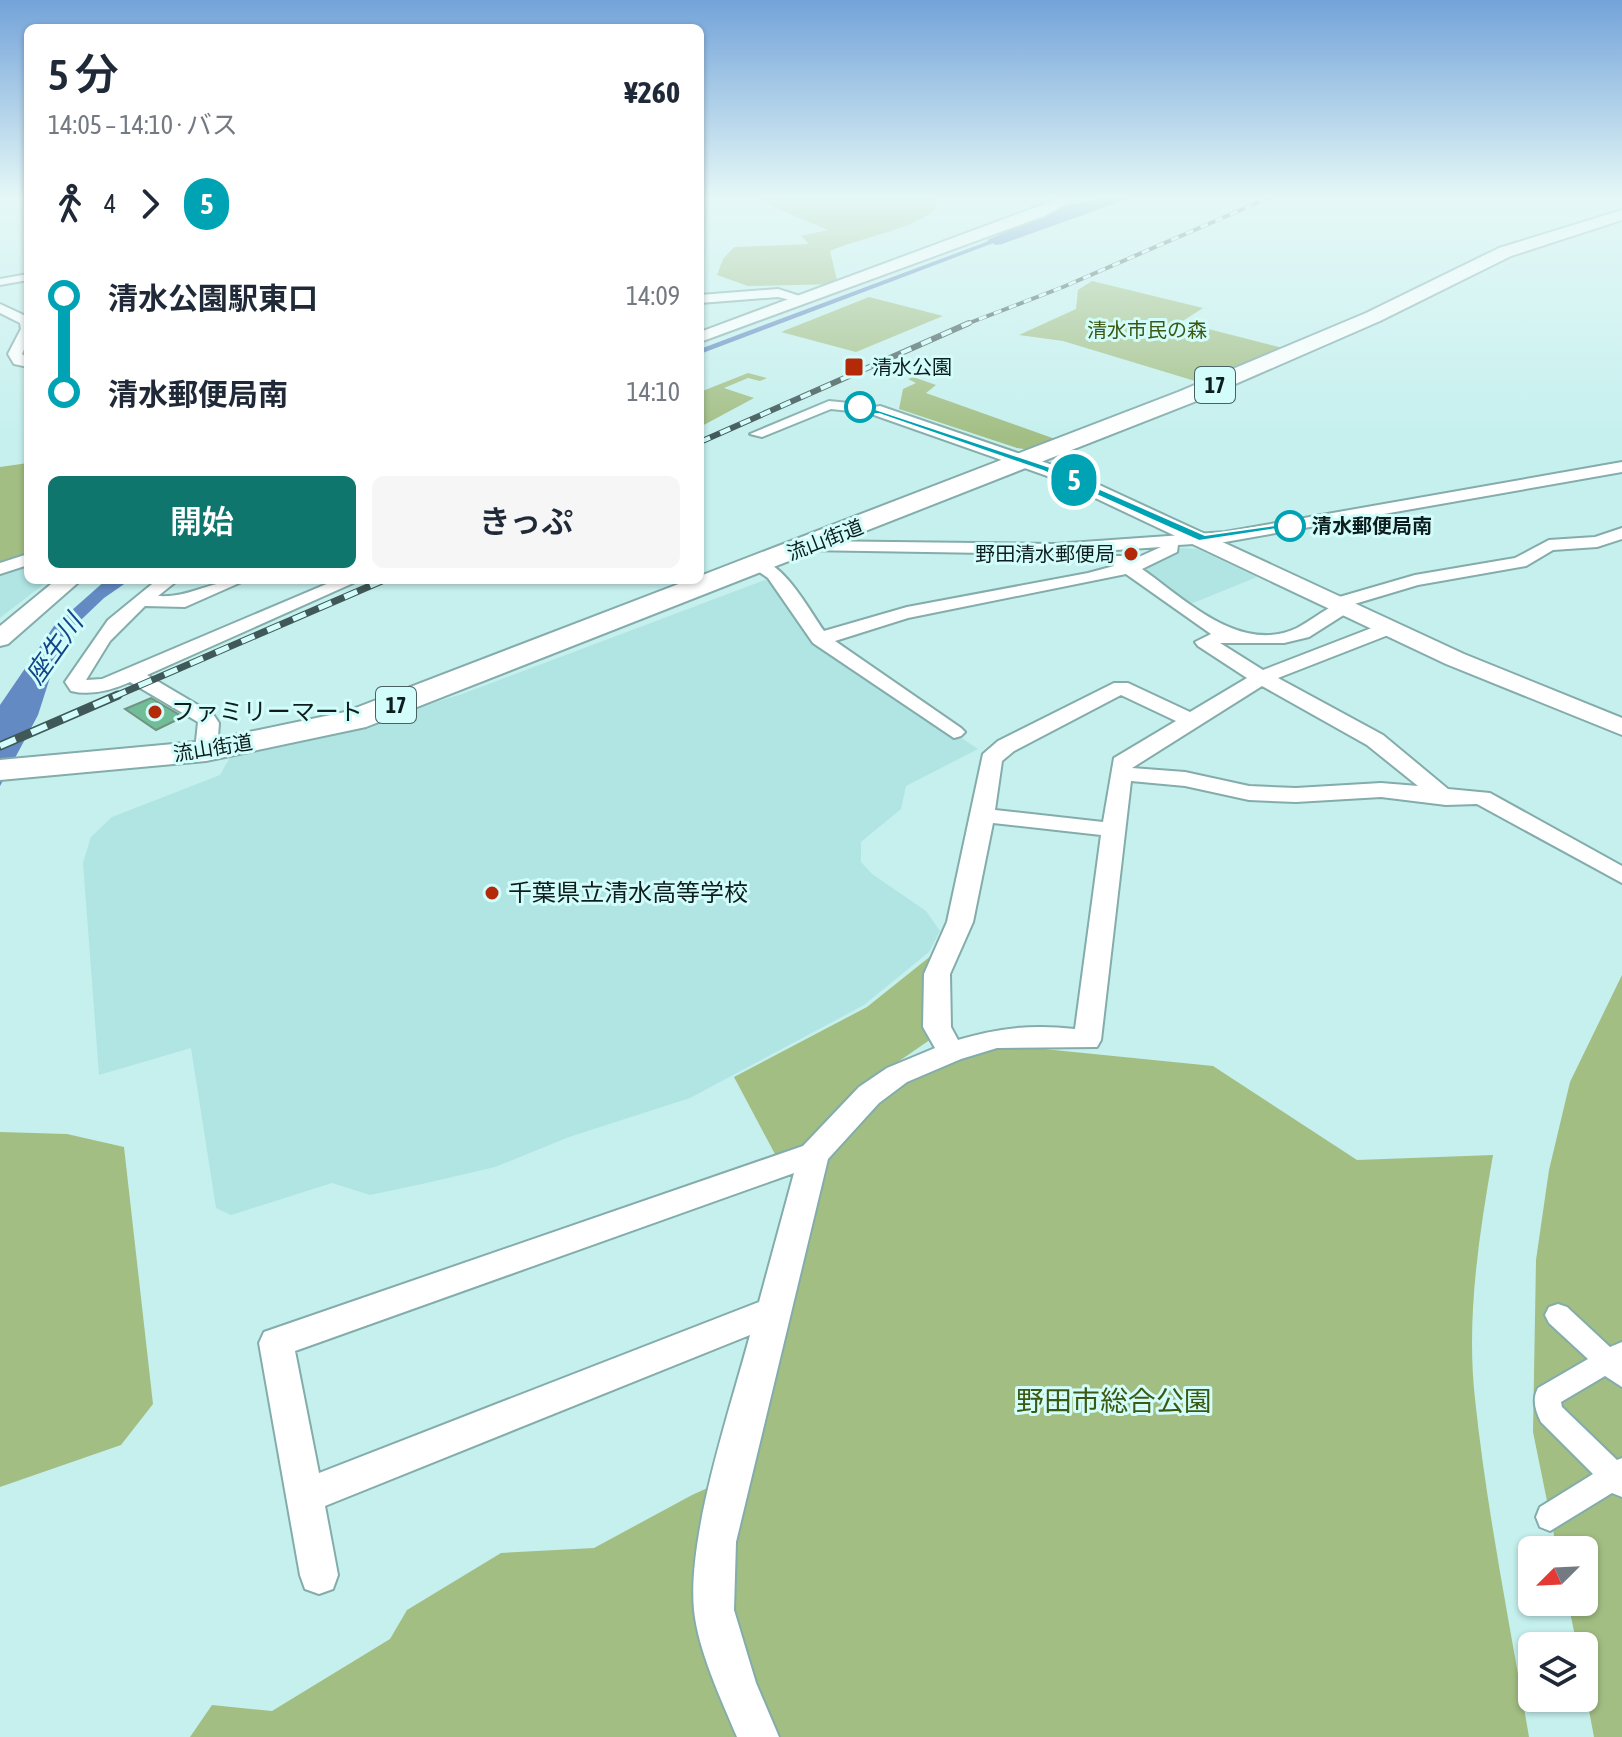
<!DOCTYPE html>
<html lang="ja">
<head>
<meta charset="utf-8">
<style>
  body { margin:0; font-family:"Asap Condensed","Noto Sans JP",sans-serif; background:#f6f6f7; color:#1f2937; height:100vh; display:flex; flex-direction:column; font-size:30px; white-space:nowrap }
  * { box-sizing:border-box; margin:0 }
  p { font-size:26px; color:#747a83 }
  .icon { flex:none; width:44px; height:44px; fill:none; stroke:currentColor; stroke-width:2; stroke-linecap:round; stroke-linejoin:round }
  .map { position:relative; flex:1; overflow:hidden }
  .sheet { position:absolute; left:24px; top:24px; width:680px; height:560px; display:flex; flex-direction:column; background:#fff; border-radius:12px; box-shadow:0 2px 6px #0004 }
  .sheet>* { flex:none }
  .badge { padding:0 16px; border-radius:26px; font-size:28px; line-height:52px }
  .needle { width:52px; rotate:246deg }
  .controls { position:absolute; left:1518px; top:1536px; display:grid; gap:16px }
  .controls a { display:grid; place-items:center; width:80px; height:80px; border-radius:12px; background:#fff; box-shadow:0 2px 6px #0004; font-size:40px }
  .map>.badge { position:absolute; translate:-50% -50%; box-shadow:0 0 0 4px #fff }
  .legs { display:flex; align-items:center; gap:12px; height:88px; padding:0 24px; font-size:26px }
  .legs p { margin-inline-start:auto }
  .headline { display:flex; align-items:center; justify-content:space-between; height:136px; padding:0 24px }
  h1 { font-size:44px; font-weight:600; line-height:60px }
  .cta { display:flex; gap:16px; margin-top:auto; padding:16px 24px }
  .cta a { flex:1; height:92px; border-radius:12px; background:#0f766e; color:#fff; font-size:32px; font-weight:600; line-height:92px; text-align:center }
  .cta a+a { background:#f6f6f7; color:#1f2937 }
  ul { padding:0 24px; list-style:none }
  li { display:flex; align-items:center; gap:28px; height:96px; font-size:30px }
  li i { display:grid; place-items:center; width:12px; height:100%; margin:0 10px; background:currentColor }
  li i::after { content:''; width:20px; height:20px; margin:-10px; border:6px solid; border-radius:50%; background:#fff }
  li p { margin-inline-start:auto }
  li:first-child i { background:linear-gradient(#0000 50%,currentColor 0) }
  li:last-child i { background:linear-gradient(currentColor 50%,#0000 0) }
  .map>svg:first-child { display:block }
  .built { fill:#b0e5e3 }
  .green { fill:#a2be83 }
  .water { fill:#638ac2 }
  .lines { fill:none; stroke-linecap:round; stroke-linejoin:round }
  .river { fill:#638ac2; fill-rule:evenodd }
  .building { fill:#70bd97; stroke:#739382; stroke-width:2 }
  .pedestrian-casing { stroke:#83acab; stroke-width:4 }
  .minor-casing { stroke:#83acab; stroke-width:4 }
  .tertiary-casing { stroke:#83acab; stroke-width:4 }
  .primary-casing { stroke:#83acab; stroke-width:4 }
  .pedestrian { fill:#fff; fill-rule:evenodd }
  .minor { fill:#fff; fill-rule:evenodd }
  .tertiary { fill:#fff; fill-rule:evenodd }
  .primary { fill:#fff; fill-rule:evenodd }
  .rail-far3-casing { stroke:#405857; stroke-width:4 }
  .rail-far2-casing { stroke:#405857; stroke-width:6 }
  .rail-far1-casing { stroke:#405857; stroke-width:7 }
  .rail-casing { stroke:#405857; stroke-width:9 }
  .rail-far3 { stroke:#d2fdfb; stroke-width:3; stroke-dasharray:8; stroke-linecap:butt }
  .rail-far2 { stroke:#d2fdfb; stroke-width:4; stroke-dasharray:11; stroke-linecap:butt }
  .rail-far1 { stroke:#d2fdfb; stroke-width:5; stroke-dasharray:14; stroke-linecap:butt }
  .rail { stroke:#d2fdfb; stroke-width:6; stroke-dasharray:17; stroke-linecap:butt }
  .line-1 { fill:#00a3b4; stroke:#fff; stroke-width:2 }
  .poi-dot { fill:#b42907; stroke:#d2fdfb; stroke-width:3 }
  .stop-1-dot { fill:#fff; stroke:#00a3b4; stroke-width:4 }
  .labels { text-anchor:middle; stroke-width:6; stroke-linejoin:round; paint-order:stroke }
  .far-park-label { font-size:20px; fill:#3c5812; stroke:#d2fdfb }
  .far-poi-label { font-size:20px; fill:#0e1e1e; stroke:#d2fdfb; text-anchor:start }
  .far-stop-label { font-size:20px; font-weight:bold; fill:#0e1e1e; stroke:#d2fdfb; text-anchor:start }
  .far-street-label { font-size:20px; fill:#0e1e1e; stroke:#d2fdfb }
  .shield { fill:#d2fdfb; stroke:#496160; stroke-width:2 }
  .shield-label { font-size:22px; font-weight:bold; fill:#0e1e1e }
  .poi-label { font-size:24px; fill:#0e1e1e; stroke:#d2fdfb; text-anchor:start }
  .water-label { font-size:26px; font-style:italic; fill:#114589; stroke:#d2fdfb }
  .near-park-label { font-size:28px; fill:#3c5812; stroke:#d2fdfb }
</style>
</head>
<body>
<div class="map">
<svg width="1622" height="1737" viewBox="0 0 1622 1737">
  <rect width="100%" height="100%" fill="#c5f0ee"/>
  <path class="built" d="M1181 548 1197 549 1257 577 1188 605 1136 570 1138 566Z
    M28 565V580H49L0 618V573Z
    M770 578 820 644 978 749 906 786 901 809 861 842V862L872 874 926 911 940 931 929 952 864 1005 690 1098 569 1137 495 1167 431 1182 370 1195 332 1183 231 1215 216 1208 191 1048 99 1075 83 863 91 837 112 817 220 775 232 754 351 728 462 694Z"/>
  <path class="green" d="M748 196H934L937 208C913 230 862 237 830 251L838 284 748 286 717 275 723 259 734 247 809 244 801 236 828 230Z
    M1092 281 1203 308 1181 322 1287 349 1205 384 1063 341 1019 335 1076 309 1078 290Z
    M869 297 943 316 856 352 781 332Z
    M748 373 767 378 760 381 748 378 724 388 754 398 700 427V392Z
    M913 377 936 385 926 393 1058 440 1031 450 1017 448 899 409 903 389 916 383 908 379Z
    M28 463V556L0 565V467Z
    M932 955 925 1021 934 1037 850 1095 813 1143 776 1156 734 1077 867 1007Z
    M1622 975V1737H1594L1584 1684V1646H1577L1568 1602H1584V1550H1557L1533 1432 1536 1260 1549 1170 1570 1082Z
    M1024 1047 1213 1066 1357 1160 1493 1155C1479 1235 1466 1318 1475 1399 1487 1512 1510 1625 1529 1737H190L212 1705 272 1711 390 1639 407 1610 501 1553 594 1548 692 1495 754 1467 824 1169C857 1113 895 1079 957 1057 978 1050 1003 1050 1024 1047Z
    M0 1132 67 1134 124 1147 153 1404 121 1445 0 1487Z"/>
  <path class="water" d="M1131 196 1041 225 700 354V349L1037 223Z
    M106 580H130L104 598 63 637 38 715 0 786V705L54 626Z"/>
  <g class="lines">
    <path class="river" d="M1107 196H1136L1002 244 996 245 987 240 1071 205Z"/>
  </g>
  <path class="building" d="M151 698 183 717 156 730 125 709Z"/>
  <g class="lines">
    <defs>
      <path id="pedestrian" d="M1558 1304 1567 1307 1610 1347 1622 1342V1387L1605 1376 1561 1402 1562 1407 1617 1460 1622 1458V1497L1612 1493 1550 1531 1540 1527 1536 1517 1540 1507 1593 1474 1541 1422C1535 1410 1532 1399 1538 1388L1588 1359 1549 1323 1545 1315 1549 1307Z"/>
      <path id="minor" d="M28 274V280L0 285V279Z
        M778 289 809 299 803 303 778 297 700 303V295Z
        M0 304 28 317V340L22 354 28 359V367L14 364 8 354 21 329 20 323 0 313Z
        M829 401 859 404 866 408 859 412 831 409 762 437 750 434Z
        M1622 462V472L1225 542 1178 545 1177 552 1142 569C1185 599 1240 655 1297 628 1308 622 1319 614 1329 608V600L1415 575 1515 558 1549 540 1595 537 1622 528V539L1597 547 1553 550 1526 566 1418 585 1351 605 1350 611 1309 637 1284 643H1220L1263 670 1382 624H1396V632L1278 678 1383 735 1448 789 1490 793 1622 866V883L1477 804 1446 805 1381 797 1296 802 1249 800 1185 786 1131 781 1101 1040 1097 1047 997 1048 961 1059 907 1082 879 1103 828 1159 736 1542 734 1610 756 1683 779 1737H737C721 1699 698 1650 694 1610 687 1535 730 1410 750 1335L325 1506 338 1575 333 1589 319 1594 305 1589 300 1575 259 1343 264 1332 803 1146 859 1087 887 1068 935 1048 923 1027 924 974 947 922 983 754 998 741 1114 683H1128L1190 712 1247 678 1198 646 1195 642 1211 634 1126 574 908 618 835 641 961 728 965 732 961 736 954 738 813 643 768 578 755 569V561C780 555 811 613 824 631L907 607 1088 573 1114 566 1108 560 1111 556H1123L1130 561 1161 547 1055 554 804 550V542L810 541 1055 544 1225 532ZM1262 686 1367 745 1418 786 1381 783 1296 788 1249 786 1185 772 1132 768ZM1121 695 1176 721 1114 758 1103 822 995 810 1002 761 1014 751ZM993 823 1101 835 1075 1029C1033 1024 998 1028 958 1040L951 1027 950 974 973 922ZM794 1173 759 1302 319 1473 295 1351Z
        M28 554V565L0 574V563Z
        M157 580H178L158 596C191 598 210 580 246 580L185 607 145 606 110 641 86 680 102 679 336 580H360L147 675 213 714 219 723 217 751 206 757 195 751 198 722 130 682C112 690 91 696 71 691L65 682 108 620Z"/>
      <path id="tertiary" d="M1066 196H1082L1044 216 700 342V332Z
        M880 406 1067 470 1464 654 1622 718V735L1446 664 1053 478 874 415V407Z
        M56 580H81L8 644 0 646V626Z"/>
      <path id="primary" d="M1622 210V220L1511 256 1380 321 1194 402 366 727 206 761 0 780V760L206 741 345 712 689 580H700V576L1178 392 1366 313 1499 248Z"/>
    </defs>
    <use href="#pedestrian" class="pedestrian-casing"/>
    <use href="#minor" class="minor-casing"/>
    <use href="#tertiary" class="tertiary-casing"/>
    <use href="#primary" class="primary-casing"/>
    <use href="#pedestrian" class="pedestrian"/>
    <use href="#minor" class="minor"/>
    <use href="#tertiary" class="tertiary"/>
    <use href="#primary" class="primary"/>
    <defs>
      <path id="rail-far3" d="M964 325 1063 287 1273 196"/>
      <path id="rail-far2" d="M700 442 969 323"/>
      <path id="rail-far1" d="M113 697 384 580"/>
      <path id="rail" d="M0 746 118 695"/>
    </defs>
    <use href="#rail-far3" class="rail-far3-casing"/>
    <use href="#rail-far2" class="rail-far2-casing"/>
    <use href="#rail-far1" class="rail-far1-casing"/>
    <use href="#rail" class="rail-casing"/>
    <use href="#rail-far3" class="rail-far3"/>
    <use href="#rail-far2" class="rail-far2"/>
    <use href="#rail-far1" class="rail-far1"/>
    <use href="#rail" class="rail"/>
  </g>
  <linearGradient id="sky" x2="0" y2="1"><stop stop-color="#73a3d9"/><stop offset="0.45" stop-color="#e5f8f7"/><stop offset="1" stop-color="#e5f8f7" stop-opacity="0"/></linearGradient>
  <rect width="1622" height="439" fill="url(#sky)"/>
  <path class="line-1" d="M860 404 1050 467 1205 535 1290 523 1296 526 1199 541 1043 471 879 414H861L855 407Z"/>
  <g class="poi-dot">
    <rect x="844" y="357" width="20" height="20" rx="4"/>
    <circle cx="1131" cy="554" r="8"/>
    <circle cx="155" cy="712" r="8"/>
    <circle cx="492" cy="893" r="8"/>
  </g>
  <g class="stop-1-dot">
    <circle cx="860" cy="407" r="14"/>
    <circle cx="1290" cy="526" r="14"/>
  </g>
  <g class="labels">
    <g class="far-park-label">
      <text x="1147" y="337">清水市民の森</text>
    </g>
    <g class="far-poi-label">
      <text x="872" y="374">清水公園</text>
      <text x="1115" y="561" text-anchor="end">野田清水郵便局</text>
    </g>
    <g class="far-stop-label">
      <text x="1312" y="533">清水郵便局南</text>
    </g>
    <g class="far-street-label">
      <text transform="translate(825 540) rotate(-21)" y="7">流山街道</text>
      <text transform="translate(213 748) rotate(-9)" y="7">流山街道</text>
    </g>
    <g class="shield">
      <rect x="1195" y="367" width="40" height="36" rx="6"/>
      <rect x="376" y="687" width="40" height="36" rx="6"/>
    </g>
    <g class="shield-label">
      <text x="1215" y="393">17</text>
      <text x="396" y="713">17</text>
    </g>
    <g class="poi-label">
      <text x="171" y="720">ファミリーマート</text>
      <text x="508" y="901">千葉県立清水高等学校</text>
    </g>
    <g class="water-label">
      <text transform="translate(54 649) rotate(-55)" y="9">座生川</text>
    </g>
    <g class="near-park-label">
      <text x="1114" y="1411">野田市総合公園</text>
    </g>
  </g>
</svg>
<div class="controls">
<a><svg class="needle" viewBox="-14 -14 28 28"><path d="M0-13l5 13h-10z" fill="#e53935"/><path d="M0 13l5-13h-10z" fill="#747a83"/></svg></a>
<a><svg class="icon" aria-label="layers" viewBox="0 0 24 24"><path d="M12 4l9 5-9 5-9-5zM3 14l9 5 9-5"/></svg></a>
</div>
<b class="badge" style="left:1074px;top:480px;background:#00a3b4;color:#fff">5</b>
<section class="sheet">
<div class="headline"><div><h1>5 分</h1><p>14:05 – 14:10 · バス</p></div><b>¥260</b></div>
<div class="legs"><svg class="icon" aria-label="walk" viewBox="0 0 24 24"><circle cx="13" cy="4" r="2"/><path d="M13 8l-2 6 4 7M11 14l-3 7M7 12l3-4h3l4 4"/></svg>4<svg class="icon" aria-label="forward" viewBox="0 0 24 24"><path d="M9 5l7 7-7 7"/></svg><b class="badge" style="background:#00a3b4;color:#fff">5</b></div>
<ul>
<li><i style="color:#00a3b4"></i><b>清水公園駅東口</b><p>14:09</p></li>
<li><i style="color:#00a3b4"></i><b>清水郵便局南</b><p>14:10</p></li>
</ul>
<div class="cta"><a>開始</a><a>きっぷ</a></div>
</section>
</div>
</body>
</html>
